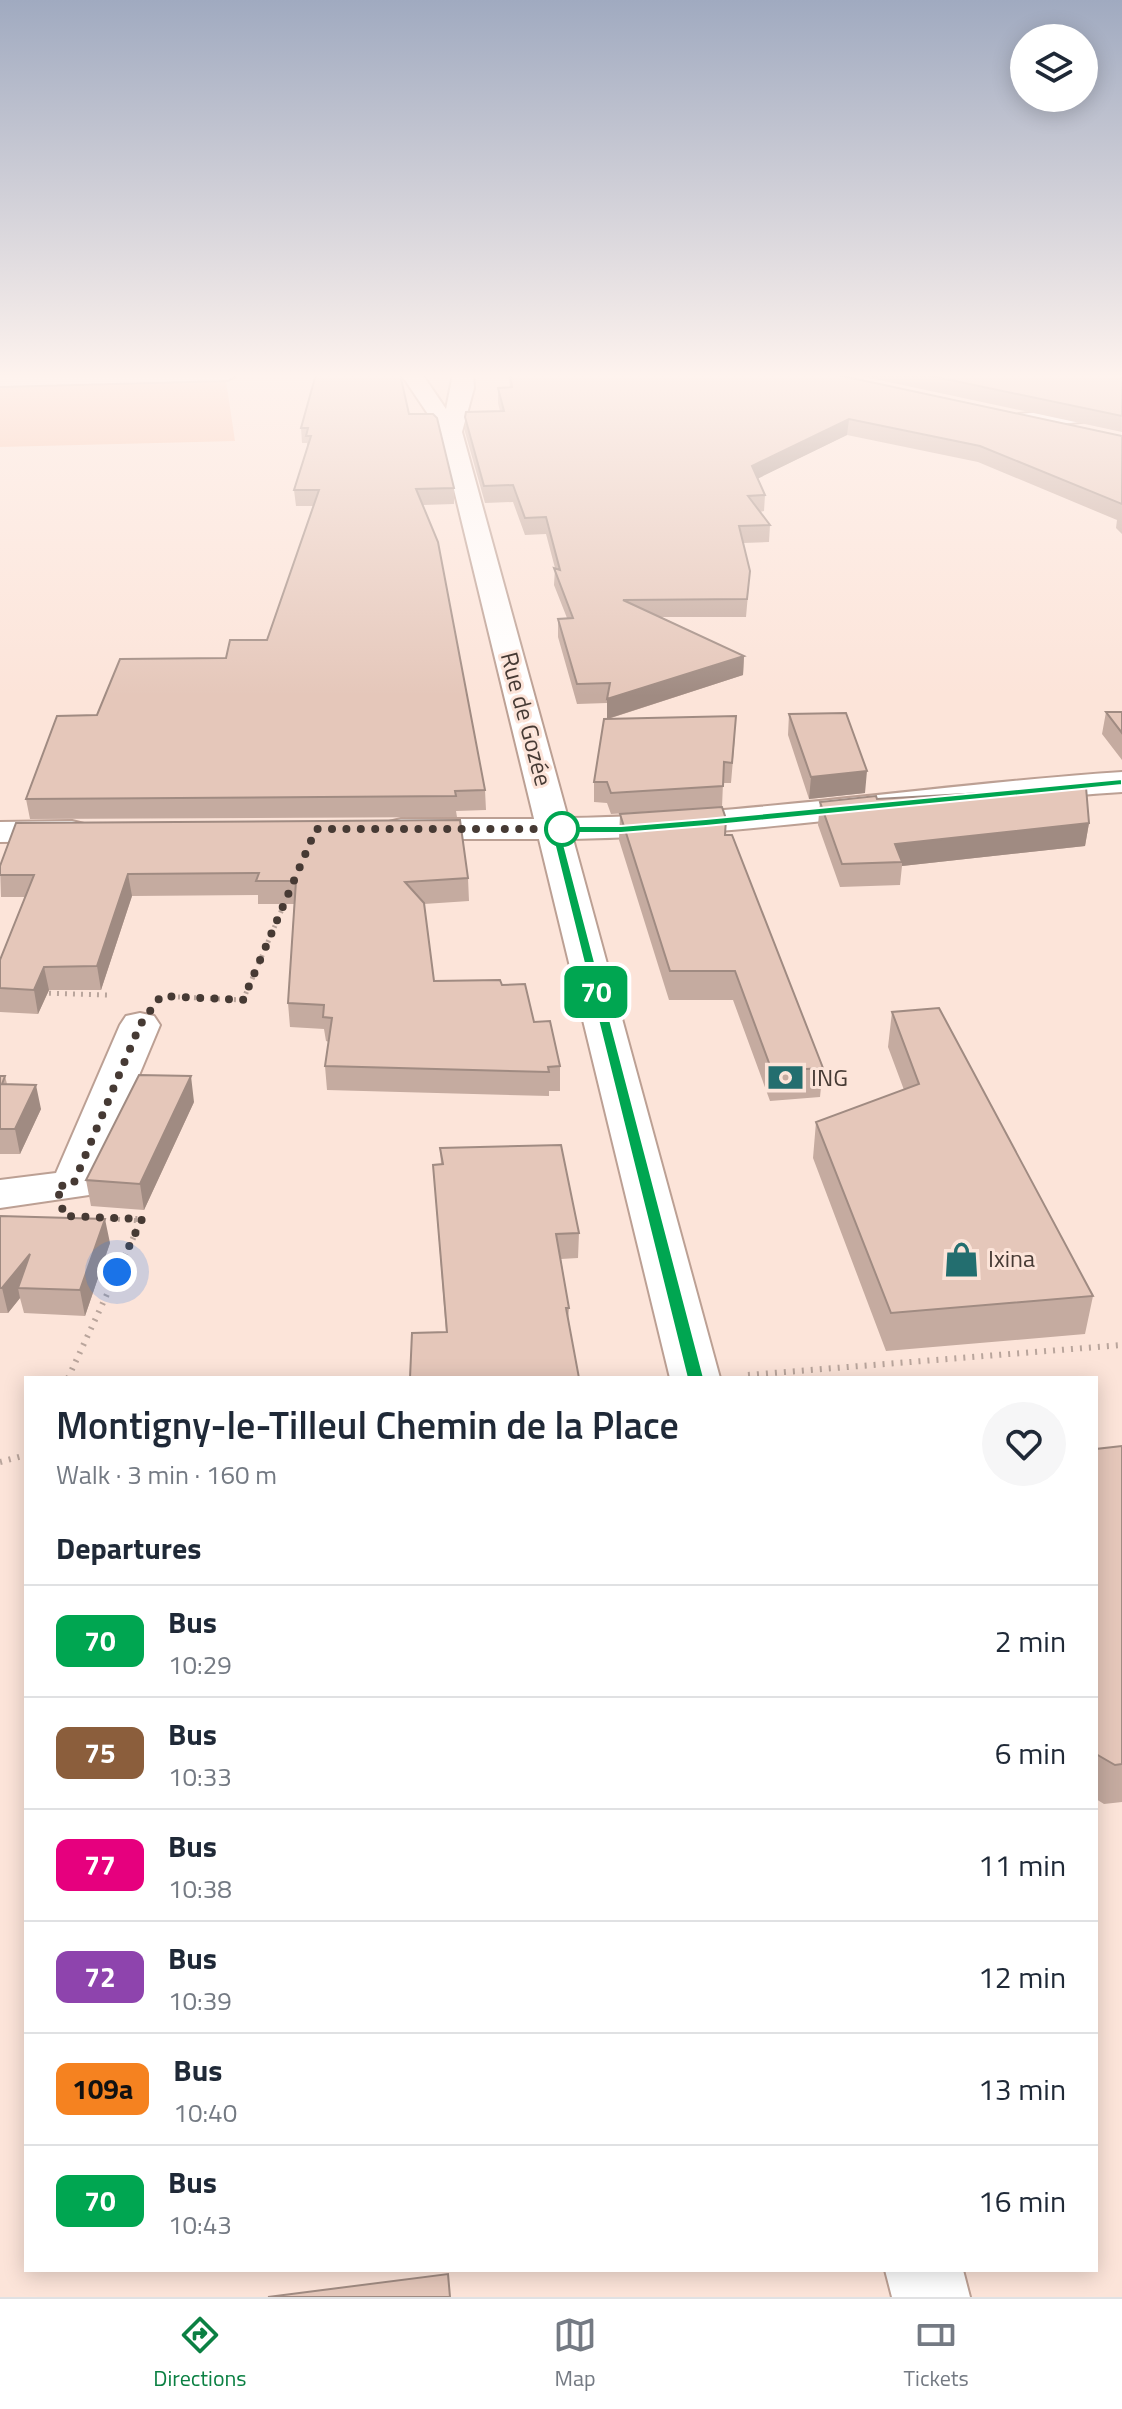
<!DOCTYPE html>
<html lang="en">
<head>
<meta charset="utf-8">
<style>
  body { margin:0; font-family:"Titillium Web",sans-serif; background:#f6f6f7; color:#1f2937; height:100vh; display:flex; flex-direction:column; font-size:30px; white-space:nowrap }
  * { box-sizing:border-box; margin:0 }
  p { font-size:26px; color:#747a83 }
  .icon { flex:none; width:44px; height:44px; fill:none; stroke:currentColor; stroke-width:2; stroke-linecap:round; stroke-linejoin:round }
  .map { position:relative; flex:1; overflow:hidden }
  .details { position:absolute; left:24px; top:1376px; width:1074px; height:896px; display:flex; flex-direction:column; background:#fff; border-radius:0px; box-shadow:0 4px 20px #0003 }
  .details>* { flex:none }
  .badge { padding:0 16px; border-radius:12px; font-size:28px; line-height:52px }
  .controls { position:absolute; left:1010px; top:24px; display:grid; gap:16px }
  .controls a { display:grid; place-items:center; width:88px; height:88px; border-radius:50%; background:#fff; box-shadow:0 4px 20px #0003; font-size:40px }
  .you { position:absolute; width:40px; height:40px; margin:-20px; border:6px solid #fff; border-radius:50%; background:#1a73e8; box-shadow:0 0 0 12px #1a73e833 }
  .map>.badge { position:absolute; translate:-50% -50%; box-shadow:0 0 0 4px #fff }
  h2 { padding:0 32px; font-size:30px; line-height:72px }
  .round { display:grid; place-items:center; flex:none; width:84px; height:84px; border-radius:42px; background:#f6f6f7 }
  .summary { display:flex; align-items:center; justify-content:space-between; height:136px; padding:0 32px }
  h1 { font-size:38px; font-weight:600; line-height:60px }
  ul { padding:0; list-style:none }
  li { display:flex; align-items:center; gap:24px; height:112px; padding:0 32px; border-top:2px solid #e0e1e3 }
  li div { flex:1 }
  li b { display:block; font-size:30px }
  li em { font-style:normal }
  li .badge { min-width:88px; font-weight:700; text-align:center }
  .tabs { display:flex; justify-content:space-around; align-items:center; height:112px; border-top:2px solid #e0e1e3; background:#fff; font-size:22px; color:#747a83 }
  .tabs a { display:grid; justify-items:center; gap:4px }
  .tabs .current { color:#0b8043 }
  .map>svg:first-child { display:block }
  .green { fill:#fac3aa }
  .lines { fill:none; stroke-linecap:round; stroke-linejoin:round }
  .minor-casing { stroke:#bca094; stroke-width:4 }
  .secondary-casing { stroke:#bca094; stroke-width:4 }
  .motorway-casing { stroke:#bca094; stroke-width:4 }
  .path-far1 { stroke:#b9a59c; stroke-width:5; stroke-dasharray:2 6; stroke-linecap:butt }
  .path { stroke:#b9a59c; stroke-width:6; stroke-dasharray:2 7; stroke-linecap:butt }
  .minor { fill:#fff; fill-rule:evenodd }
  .secondary { fill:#fff; fill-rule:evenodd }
  .motorway { fill:#fff; fill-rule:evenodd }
  .wall { fill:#c5aba0 }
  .shaded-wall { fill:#a08b82 }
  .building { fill:#e5c7ba; stroke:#a08b82; stroke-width:2 }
  .line { fill:#00a651; stroke:#fff; stroke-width:2 }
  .walk { stroke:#463a34; stroke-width:8; stroke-dasharray:0 14.4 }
  .stop-dot { fill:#fff; stroke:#00a651; stroke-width:4 }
  .labels { text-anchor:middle; stroke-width:6; stroke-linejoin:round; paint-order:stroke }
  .street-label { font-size:24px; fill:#463a34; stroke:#fce4d9 }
  .poi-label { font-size:24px; fill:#463a34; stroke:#fce4d9; text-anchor:start }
</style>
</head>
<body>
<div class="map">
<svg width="1122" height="2297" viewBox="0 0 1122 2297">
  <rect width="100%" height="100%" fill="#fce4d9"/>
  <path class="green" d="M226 381 235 441 0 447V385Z"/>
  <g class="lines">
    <defs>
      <path id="minor" d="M1122 404V418L1019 428 1008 421 1019 414Z
        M401 819H554L566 822 571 829 566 836 554 839H401L389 836 384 829 389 822Z
        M72 821 84 824 89 831 84 838 72 841 0 842V822Z
        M140 1013 154 1016 160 1025 89 1195 0 1208V1180L56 1173 120 1025 126 1016Z"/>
      <path id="secondary" d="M401 374H422L446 409 453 374H473L474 388 462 432 568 818C753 815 937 784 1122 772V792C939 804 757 835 573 839L720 1378H670L440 432Z
        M885 2270H963L970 2297H892Z"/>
      <path id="motorway" d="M0 374H238L228 380 0 386Z"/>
    </defs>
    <use href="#minor" class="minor-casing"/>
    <use href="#secondary" class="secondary-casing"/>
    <use href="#motorway" class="motorway-casing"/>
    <path class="path-far1" d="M41 993 107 995
      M178 997 243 1000 286 900
      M102 1218 141 1221"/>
    <path class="path" d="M748 1375 1122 1345
      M68 1378 142 1219H130
      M0 1462 26 1455"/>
    <use href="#minor" class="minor"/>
    <use href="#secondary" class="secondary"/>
    <use href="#motorway" class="motorway"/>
  </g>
  <path class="wall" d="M508 374H833L1122 436V534L1116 528 1117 520 978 462 847 435 758 478 765 495 764 511 760 512 770 525 769 542 743 543 750 571 746 617H661L744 656 743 675 608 719 735 736 731 783H723L722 807 611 814 607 803 594 802V782L607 719V703L577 704 558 637V619L567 618 554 585 555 568 546 534 525 535 513 502 485 503 465 432V417L500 411 498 403V388L510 387Z
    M851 374H1122V432Z
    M409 414 454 488V504L423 505 485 790 486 810 456 811 457 817 30 819 26 799 97 715 267 640 314 506H296L294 490 307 448V443H302L301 428Z
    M1106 712H1122V760L1102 734Z
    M789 714 865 793 809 799 788 735Z
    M877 799 1089 823 1085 846 902 866 900 885 840 887 818 825 820 802Z
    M620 814 725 835 823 1068 820 1097 770 1101 733 1000H669L619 840Z
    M0 866 468 878 469 901 424 904 434 981 502 985 534 1022 560 1066V1091H549V1096L327 1090 325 1066 329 1042 326 1041 324 1029 290 1027 288 1003 294 904H258V895L132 896 101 990H49L38 1014 0 1012V960L25 897H1Z
    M892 1012 1093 1296 1085 1334 886 1351 813 1158 816 1122 904 1090 888 1047Z
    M0 1076H5L7 1084 41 1109 20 1154H0Z
    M194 1102 144 1210 91 1206 86 1180Z
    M440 1148 579 1233 578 1258 561 1259 569 1308 568 1321 446 1332 433 1165 441 1164Z
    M0 1216 110 1243 85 1316 24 1313 20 1298 8 1313H0Z
    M1122 1446V1802L1104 1804 1096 1799V1449Z"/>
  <path class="shaded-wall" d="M849 419 847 435 751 482 752 466Z
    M744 656 743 675 607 719V699Z
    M867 771 865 793 809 799 811 777Z
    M1089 823 1085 846 902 866V862L895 844Z
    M128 874 132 896 101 990 97 966Z
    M44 967 49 990 38 1014 34 990Z
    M191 1076 194 1102 144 1210 140 1184Z
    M36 1085 41 1109 20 1154 15 1129Z
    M105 1219 110 1243 85 1316 80 1290Z
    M30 1254 18 1288 20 1298 8 1313 2 1288Z"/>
  <path class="building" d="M316 374H400L409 414H433L437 418 454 488 416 489 438 542 485 790 455 791 456 796 26 799 57 716 97 715 120 659 226 658 230 640H267L319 490H294L311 436H306L308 428H301Z
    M510 374H833L1122 436V504L980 446 849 419 752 466 765 495 748 496 770 525 739 526 750 571 747 599 623 600 744 656 607 699 610 683 577 684 558 619 573 618 554 568 560 570 546 517 525 518 513 485 484 486 465 417 466 412 504 411 498 388 512 387Z
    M922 374H1122V416Z
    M1106 712H1122V733Z
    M846 713 867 771 811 777 789 714Z
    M736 716 732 763 724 762 723 786 611 793 607 782H594L604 719Z
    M1086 787 1089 823 895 844 902 862 842 864 820 802 876 796 877 799Z
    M722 807 726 819 725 835H732L823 1068 772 1071 735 971H670L620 814Z
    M460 820 468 878 405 882 424 903 434 981 500 980 502 985 525 984 534 1022 550 1021 560 1066 548 1067 549 1072 325 1066 332 1018 323 1017 324 1005 288 1003 296 881H256L259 873 128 874 97 966 44 967 34 990 0 988V960L34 875H0V866L16 823Z
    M939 1008 1093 1296 891 1313 816 1122 919 1084 892 1012Z
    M139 1075 191 1076 140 1184 86 1180Z
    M0 1076H5L2 1084 36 1085 15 1129H0Z
    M561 1145 579 1233 556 1234 569 1308H566L579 1378H410L412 1333 447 1332 433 1165 443 1164 440 1148Z
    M0 1216 105 1219 80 1290 18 1288 30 1254 2 1288H0Z
    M1122 1446V1764L1115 1765 1096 1754V1449Z
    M448 2274 450 2297H268Z"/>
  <linearGradient id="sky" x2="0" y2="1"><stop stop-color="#a0aac0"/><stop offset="0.54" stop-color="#fef3ee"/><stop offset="1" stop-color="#fef3ee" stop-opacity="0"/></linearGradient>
  <rect width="1122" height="696" fill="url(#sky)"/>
  <path class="line" d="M1122 779V785L706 826 621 833H561L704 1378 701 1382H688L550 826H621L706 819Z"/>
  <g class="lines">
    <path class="walk" d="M117 1272 142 1219 64 1216 57 1186 73 1185 140 1025 161 996 243 1000 316 829H562"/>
  </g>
  <defs>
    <symbol id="bank-bare" viewBox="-9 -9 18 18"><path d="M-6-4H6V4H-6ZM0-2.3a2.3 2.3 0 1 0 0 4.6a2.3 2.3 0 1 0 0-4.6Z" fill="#236e6f" stroke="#fce4d9" stroke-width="2.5" paint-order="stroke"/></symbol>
    <symbol id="shop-bare" viewBox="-9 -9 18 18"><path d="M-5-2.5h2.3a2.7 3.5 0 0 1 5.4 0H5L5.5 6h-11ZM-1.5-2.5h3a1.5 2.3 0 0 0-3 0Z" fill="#236e6f" stroke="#fce4d9" stroke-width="2.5" paint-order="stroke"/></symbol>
  </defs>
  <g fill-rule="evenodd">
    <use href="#bank-bare" x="760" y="1052" width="51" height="51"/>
    <use href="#shop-bare" x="936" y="1234" width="51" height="51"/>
  </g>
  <circle class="stop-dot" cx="562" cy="829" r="16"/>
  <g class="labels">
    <g class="street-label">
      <text transform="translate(526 719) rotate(75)" y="8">Rue de Gozée</text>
    </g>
    <g class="poi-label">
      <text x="811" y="1086">ING</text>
      <text x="988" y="1267">Ixina</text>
    </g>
  </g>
</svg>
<div class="controls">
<a><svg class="icon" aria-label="layers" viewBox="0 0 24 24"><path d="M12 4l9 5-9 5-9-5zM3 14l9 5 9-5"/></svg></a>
</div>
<div class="you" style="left:117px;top:1272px"></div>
<b class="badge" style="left:596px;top:992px;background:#00a651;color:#fff">70</b>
<section class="details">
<div class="summary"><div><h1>Montigny-le-Tilleul Chemin de la Place</h1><p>Walk · 3 min · 160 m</p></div><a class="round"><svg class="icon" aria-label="heart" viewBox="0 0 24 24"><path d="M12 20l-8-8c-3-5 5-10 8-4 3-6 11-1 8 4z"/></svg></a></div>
<h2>Departures</h2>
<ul>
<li><span class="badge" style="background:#00a651;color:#fff">70</span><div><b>Bus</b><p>10:29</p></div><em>2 min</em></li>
<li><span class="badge" style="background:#8b5e3c;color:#fff">75</span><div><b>Bus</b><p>10:33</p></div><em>6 min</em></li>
<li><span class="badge" style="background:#e6007e;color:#fff">77</span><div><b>Bus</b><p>10:38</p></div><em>11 min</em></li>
<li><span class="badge" style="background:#8e44ad;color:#fff">72</span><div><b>Bus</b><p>10:39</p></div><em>12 min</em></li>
<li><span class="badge" style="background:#f58220;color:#111">109a</span><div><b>Bus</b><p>10:40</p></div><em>13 min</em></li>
<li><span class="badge" style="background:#00a651;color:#fff">70</span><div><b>Bus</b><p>10:43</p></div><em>16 min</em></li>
</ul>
</section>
</div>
<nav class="tabs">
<a class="current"><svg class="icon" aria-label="directions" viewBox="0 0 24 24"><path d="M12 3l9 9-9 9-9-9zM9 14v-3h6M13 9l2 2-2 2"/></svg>Directions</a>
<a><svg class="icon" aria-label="map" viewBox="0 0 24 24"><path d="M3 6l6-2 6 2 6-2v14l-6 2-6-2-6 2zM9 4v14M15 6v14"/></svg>Map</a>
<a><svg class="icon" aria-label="tickets" viewBox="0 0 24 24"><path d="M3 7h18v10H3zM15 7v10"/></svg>Tickets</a>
</nav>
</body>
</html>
